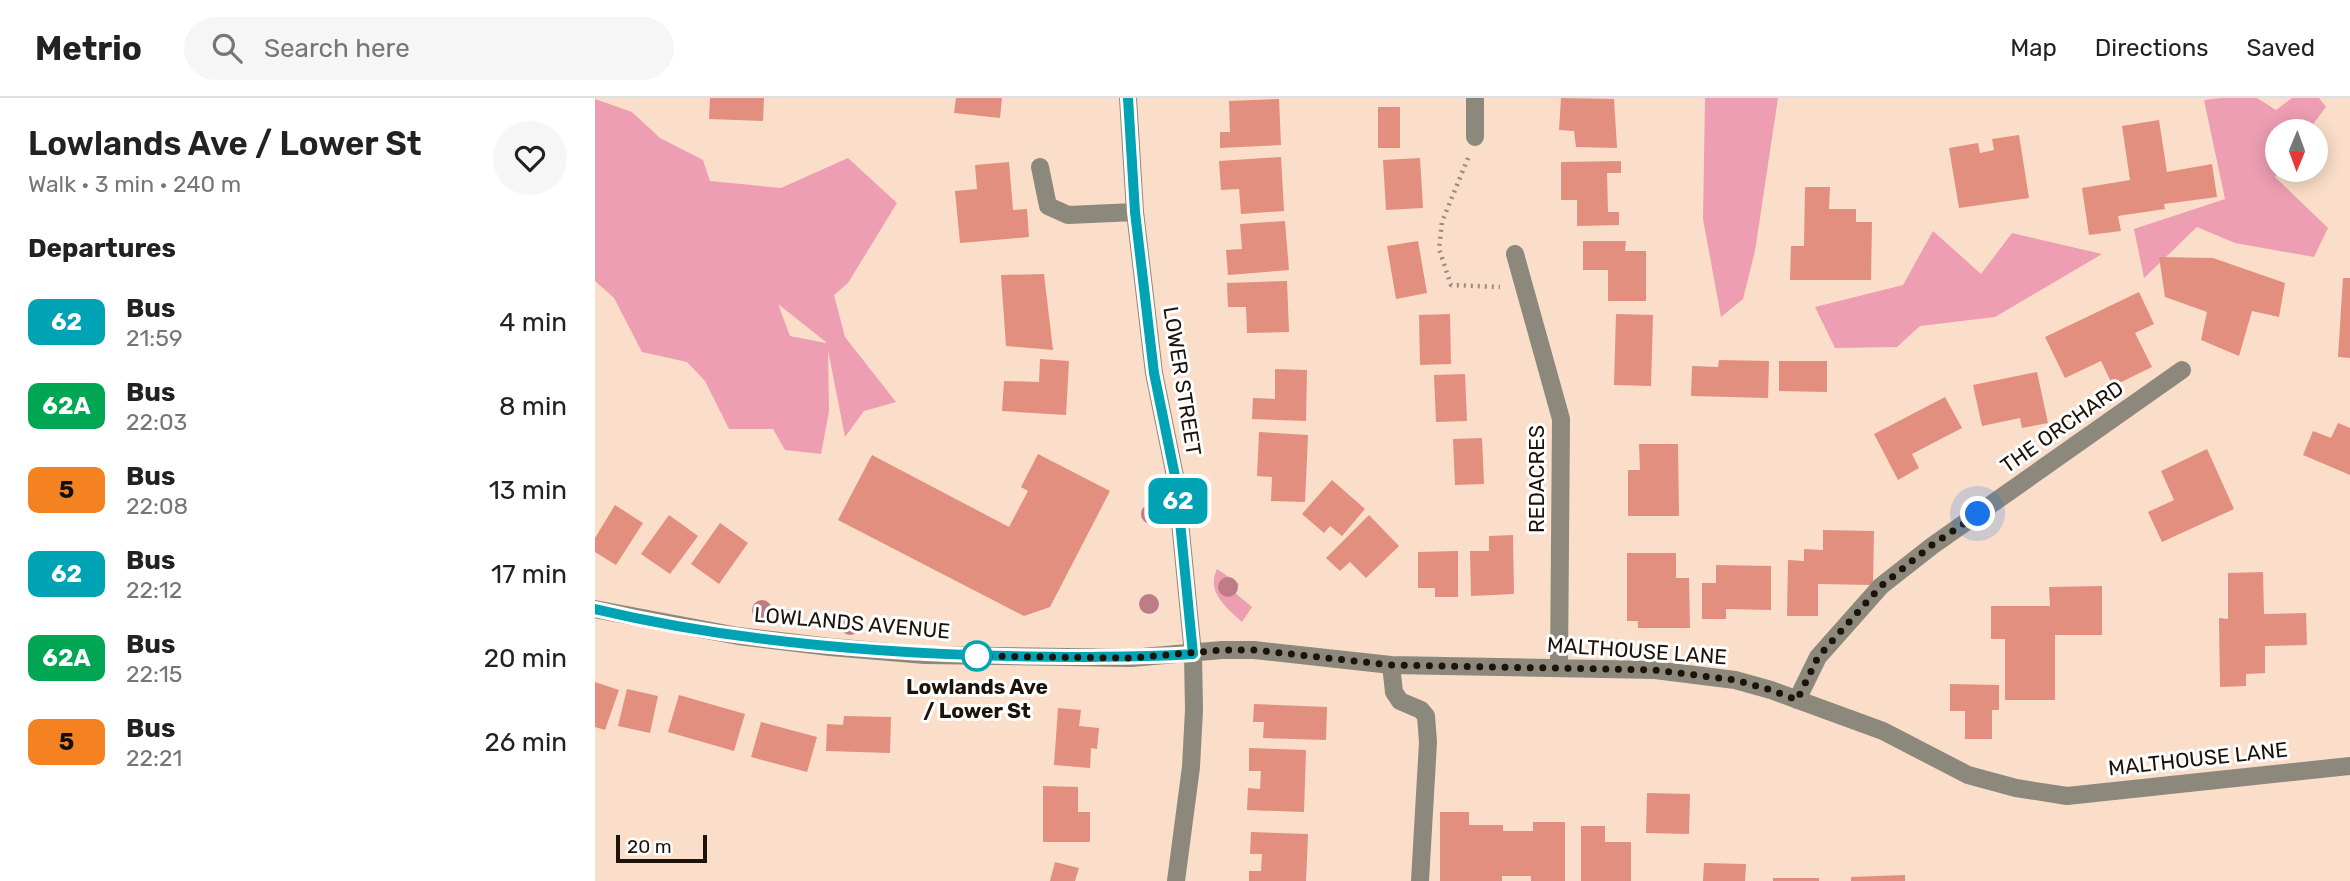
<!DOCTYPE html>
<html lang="en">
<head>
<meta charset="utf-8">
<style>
  body { margin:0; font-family:Rubik,sans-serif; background:#f6f6f6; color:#222; height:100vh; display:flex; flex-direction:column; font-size:26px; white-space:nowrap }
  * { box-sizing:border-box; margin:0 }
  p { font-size:23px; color:#767676 }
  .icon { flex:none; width:38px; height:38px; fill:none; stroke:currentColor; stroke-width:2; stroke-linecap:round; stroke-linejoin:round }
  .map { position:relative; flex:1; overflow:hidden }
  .sheet { display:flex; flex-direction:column; background:#fff; width:595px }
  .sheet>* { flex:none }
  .badge { padding:0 14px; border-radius:10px; font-size:24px; line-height:46px }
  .needle { width:46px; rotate:181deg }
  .controls { position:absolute; left:1670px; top:21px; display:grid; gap:14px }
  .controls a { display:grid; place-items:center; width:63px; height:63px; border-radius:50%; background:#fff; box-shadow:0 4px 18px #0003; font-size:35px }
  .scale { position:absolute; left:21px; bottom:18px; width:91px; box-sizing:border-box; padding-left:7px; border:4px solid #1c130b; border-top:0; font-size:19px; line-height:24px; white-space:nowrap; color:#1c130b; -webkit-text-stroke:5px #fff; paint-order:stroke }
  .you { position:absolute; width:35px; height:35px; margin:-18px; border:5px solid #fff; border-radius:50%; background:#1a73e8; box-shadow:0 0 0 10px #1a73e833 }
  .map>.badge { position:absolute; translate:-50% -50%; box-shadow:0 0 0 4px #fff }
  h2 { padding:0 28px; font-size:26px; line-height:63px }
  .round { display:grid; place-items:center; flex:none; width:74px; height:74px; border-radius:37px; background:#f6f6f6 }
  .summary { display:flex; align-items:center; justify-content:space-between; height:119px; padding:0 28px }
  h1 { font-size:33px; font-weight:600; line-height:52px }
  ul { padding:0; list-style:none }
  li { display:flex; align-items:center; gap:21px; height:84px; padding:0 28px }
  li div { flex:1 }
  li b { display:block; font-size:26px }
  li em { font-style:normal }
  li .badge { min-width:77px; font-weight:700; text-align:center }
  header { display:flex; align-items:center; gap:42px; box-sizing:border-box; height:98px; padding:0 35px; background:#fff; border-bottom:2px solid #e0e0e0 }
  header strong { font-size:33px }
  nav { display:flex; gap:38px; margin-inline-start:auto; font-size:24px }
  .search { width:490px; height:63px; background:#f6f6f6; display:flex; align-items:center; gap:18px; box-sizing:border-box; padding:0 24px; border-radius:38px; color:#767676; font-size:26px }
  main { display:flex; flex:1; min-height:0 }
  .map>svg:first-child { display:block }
  .green { fill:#ed9eb3; fill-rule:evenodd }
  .building { fill:#e28f7f }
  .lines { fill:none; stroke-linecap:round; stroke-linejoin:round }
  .path { stroke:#9d897a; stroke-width:4.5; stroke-dasharray:2 5; stroke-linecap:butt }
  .minor { stroke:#8c887b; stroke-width:18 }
  .tree { fill:#be7c86 }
  .line-casing { stroke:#fff; stroke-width:16 }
  .line { stroke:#00a3b4; stroke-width:10 }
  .walk { stroke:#1c130b; stroke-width:7; stroke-dasharray:0 12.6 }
  .stop-dot { fill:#fff; stroke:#00a3b4; stroke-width:3.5 }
  .labels { text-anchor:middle; stroke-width:6; stroke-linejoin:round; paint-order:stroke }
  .street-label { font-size:21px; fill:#1c130b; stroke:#fff }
  .stop-label { font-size:21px; font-weight:bold; fill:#1c130b; stroke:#fff }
</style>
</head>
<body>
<header>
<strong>Metrio</strong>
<div class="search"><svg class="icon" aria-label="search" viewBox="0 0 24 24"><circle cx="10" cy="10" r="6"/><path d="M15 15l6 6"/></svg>Search here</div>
<nav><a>Map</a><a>Directions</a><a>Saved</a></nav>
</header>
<main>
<section class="sheet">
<div class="summary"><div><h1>Lowlands Ave / Lower St</h1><p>Walk · 3 min · 240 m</p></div><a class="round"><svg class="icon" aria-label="heart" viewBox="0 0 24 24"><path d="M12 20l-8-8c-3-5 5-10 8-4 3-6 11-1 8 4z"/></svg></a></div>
<h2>Departures</h2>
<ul>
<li><span class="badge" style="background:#00a3b4;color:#fff">62</span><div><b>Bus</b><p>21:59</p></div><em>4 min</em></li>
<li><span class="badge" style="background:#00a651;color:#fff">62A</span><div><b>Bus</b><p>22:03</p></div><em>8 min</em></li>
<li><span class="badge" style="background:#f58220;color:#111">5</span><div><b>Bus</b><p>22:08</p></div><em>13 min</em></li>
<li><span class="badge" style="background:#00a3b4;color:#fff">62</span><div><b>Bus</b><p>22:12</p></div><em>17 min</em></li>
<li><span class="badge" style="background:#00a651;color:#fff">62A</span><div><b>Bus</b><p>22:15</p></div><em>20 min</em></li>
<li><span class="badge" style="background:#f58220;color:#111">5</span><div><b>Bus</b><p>22:21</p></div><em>26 min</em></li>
</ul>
</section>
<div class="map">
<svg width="1755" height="783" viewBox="0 0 1755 783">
  <rect width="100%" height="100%" fill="#fadec9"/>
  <path class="green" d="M1110 0H1183L1160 153 1148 201 1126 219 1108 121Z
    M1626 0H1662L1681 12 1697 0H1724L1731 9 1713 33H1682V72H1684L1680 79 1733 130 1719 159 1640 145 1602 129 1549 180 1539 131 1630 101 1609 2Z
    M0 1 37 14 65 40 108 62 115 83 186 90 253 60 302 105 253 185 239 197 250 239 301 304 269 313 250 339 233 252 234 313 226 356 190 352 178 331H134L110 283 92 264 47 254 19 200 0 183ZM183 206 231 244V245L195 238Z
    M1338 133 1386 176 1417 135 1507 156 1400 219 1325 228 1302 249 1240 250 1220 209 1308 187Z
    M622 471 644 486 639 494 657 509 647 524C631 509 611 494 622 471Z"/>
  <path class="building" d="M115 0H169L168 23 114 21Z
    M361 0H407L405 20 359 15Z
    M966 0 1019 1 1022 50 981 49 979 33 964 32Z
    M684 1 686 47 625 50V34H635L634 3Z
    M783 9H805V50H783Z
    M1564 22 1572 74 1617 66 1622 99 1569 106 1570 111 1523 118 1526 133 1494 137 1487 90 1535 82 1527 28Z
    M1424 37 1434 100 1364 110 1354 50 1383 45 1385 55 1399 52 1397 41Z
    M686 59 689 113 646 116 644 91 626 92 624 63Z
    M825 60 828 110 791 112 788 62Z
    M1026 63V75H1012L1013 114H1024V127L982 128V102H966V64Z
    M414 64 418 112 432 111 434 139 365 145 360 93 382 91 380 67Z
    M1210 89H1235L1234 111H1261V124H1277L1276 182H1195L1196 148H1209Z
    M690 123 694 172 633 177 631 152 647 151 645 126Z
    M823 143 832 195 801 201 792 148Z
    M988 143H1031L1030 153H1051V203H1013V172H988Z
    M1564 159 1618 160 1690 185 1684 219 1657 213 1644 258 1606 242 1612 214 1570 199Z
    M449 176 458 252 411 248 406 177Z
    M1748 180H1755V260L1743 259Z
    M692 183 694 234 652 235 651 209H633L632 185Z
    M1544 194 1559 226 1540 235 1557 269 1518 288 1506 263 1470 280 1450 239Z
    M855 216 856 266 825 267 824 217Z
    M1021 216 1058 217 1056 288 1019 287Z
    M445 261 474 263 471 317 407 313 409 283 444 284Z
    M1124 262 1174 263 1173 300 1096 298 1097 268 1123 269Z
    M1184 263H1232V294L1184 293Z
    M680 271 712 272 711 323 657 321 658 300 680 301Z
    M1442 274 1453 325 1427 330 1425 320 1387 328 1378 287Z
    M870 276 872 323 841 324 839 277Z
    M1350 299 1367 330 1317 356 1324 370 1303 382 1279 336Z
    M1743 325 1755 330V377L1708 357 1718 333 1736 340Z
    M664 334 713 337 710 404 676 403 677 379 662 378Z
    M887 340 889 386 860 387 858 341Z
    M1044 346H1083L1084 418H1033V372H1045Z
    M1612 351 1639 411 1567 444 1553 414 1579 402 1566 373Z
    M443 356 515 393 455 509 429 518 243 422 277 357 414 429 433 393 426 389Z
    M737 382 770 411 747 438 735 428 729 435 707 416Z
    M20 407 48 425 21 467 0 454V440Z
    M74 417 103 438 75 476 46 456Z
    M774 417 804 448 771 480 755 464 745 473 731 460Z
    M125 425 153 445 124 486 96 466Z
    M1228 432 1279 433 1278 487 1223 486V518H1192L1193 462 1209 463V451L1228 452Z
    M918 437 919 496 876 498 875 453H894V438Z
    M863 453V499H840V490H823V454Z
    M1032 455H1081V480H1094L1095 530H1043V523H1032Z
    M1121 467 1176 468V512L1131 511V521H1107V485H1121Z
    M1668 474 1669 516 1711 515 1712 547 1670 548V575L1651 576V588L1625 589 1624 520 1633 521V475Z
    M1507 488V537H1460V602H1410V541H1396V508H1455L1454 489Z
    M0 584 24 592 10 632 0 629Z
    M1355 586 1404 587V612H1397V641H1370V613H1355Z
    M32 591 63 598 55 635 23 628Z
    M84 597 150 616 139 653 73 634Z
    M659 606 732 609 731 642 668 640 669 624H658Z
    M463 610 486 612 484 628 504 630 502 651 496 650 495 670 459 667Z
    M249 618 296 619 295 655 231 653 232 626 248 627Z
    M166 624 222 639 212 674 156 659Z
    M654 650 711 652 709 714 652 712 653 690 665 691 666 673H654Z
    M448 688 483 689V714H495V744H448Z
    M1052 695 1095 696 1094 736 1051 735Z
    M845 714H874V727H908V733H938V724H970V783H936V778H907V783H845Z
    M986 728H1010V744H1036V783H986Z
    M656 734 713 736 711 783H654V773H666L667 756H655Z
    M460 764 484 770 480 783H455Z
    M1109 765 1151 766 1150 783H1108Z
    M1310 777V783H1256V779Z
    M1178 780H1224V783H1178Z"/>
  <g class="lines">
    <path class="path" d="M873 60 847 124 844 151 856 187 905 189"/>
    <path class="minor" d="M533 0 540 114 559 275 581 383 598 556 599 612 596 669 581 783
      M880 0V39
      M445 69 453 108 473 117 540 114
      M920 156 966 321 964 569
      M0 511 143 538 235 549 330 557 536 560 627 552H659L796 567 1060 572 1140 582 1176 592 1288 633 1373 677 1421 690 1472 698 1755 668
      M796 567 799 594 805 603 826 612 831 618 833 644 825 783
      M1202 602 1223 559 1286 488 1337 448 1587 272"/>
  </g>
  <g class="tree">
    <circle cx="556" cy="416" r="10"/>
    <circle cx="633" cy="489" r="10"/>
    <circle cx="554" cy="506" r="10"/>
    <circle cx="167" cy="512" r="10"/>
    <circle cx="255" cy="527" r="10"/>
  </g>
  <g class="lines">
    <defs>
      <path id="line" d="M0 511C135 543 273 555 412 558 474 559 535 560 598 556L581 383 559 275 540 114 533 0"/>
    </defs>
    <use href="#line" class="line-casing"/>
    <use href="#line" class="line"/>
    <path class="walk" d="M382 558 536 560 627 552H659L796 567 1060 572 1140 582 1176 592 1202 602 1223 559 1286 488 1337 447 1383 416"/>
  </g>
  <circle class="stop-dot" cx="382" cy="558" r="14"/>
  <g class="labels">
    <g class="street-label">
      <text transform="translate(587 283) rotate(81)" y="7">LOWER STREET</text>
      <text transform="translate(1467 329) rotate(-35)" y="7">THE ORCHARD</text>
      <text transform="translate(942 381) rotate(-90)" y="7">REDACRES</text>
      <text transform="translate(257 525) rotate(5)" y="7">LOWLANDS AVENUE</text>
      <text transform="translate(1042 553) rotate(4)" y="7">MALTHOUSE LANE</text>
      <text transform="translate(1603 661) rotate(-6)" y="7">MALTHOUSE LANE</text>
    </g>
    <g class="stop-label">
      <text x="382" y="596">Lowlands Ave<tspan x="382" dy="24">/ Lower St</tspan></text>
    </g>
  </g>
</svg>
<div class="controls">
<a><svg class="needle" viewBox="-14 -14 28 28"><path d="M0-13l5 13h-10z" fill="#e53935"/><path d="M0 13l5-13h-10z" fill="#767676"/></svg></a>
</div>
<div class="scale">20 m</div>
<div class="you" style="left:1383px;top:416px"></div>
<b class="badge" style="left:583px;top:403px;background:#00a3b4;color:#fff">62</b>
</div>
</main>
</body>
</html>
